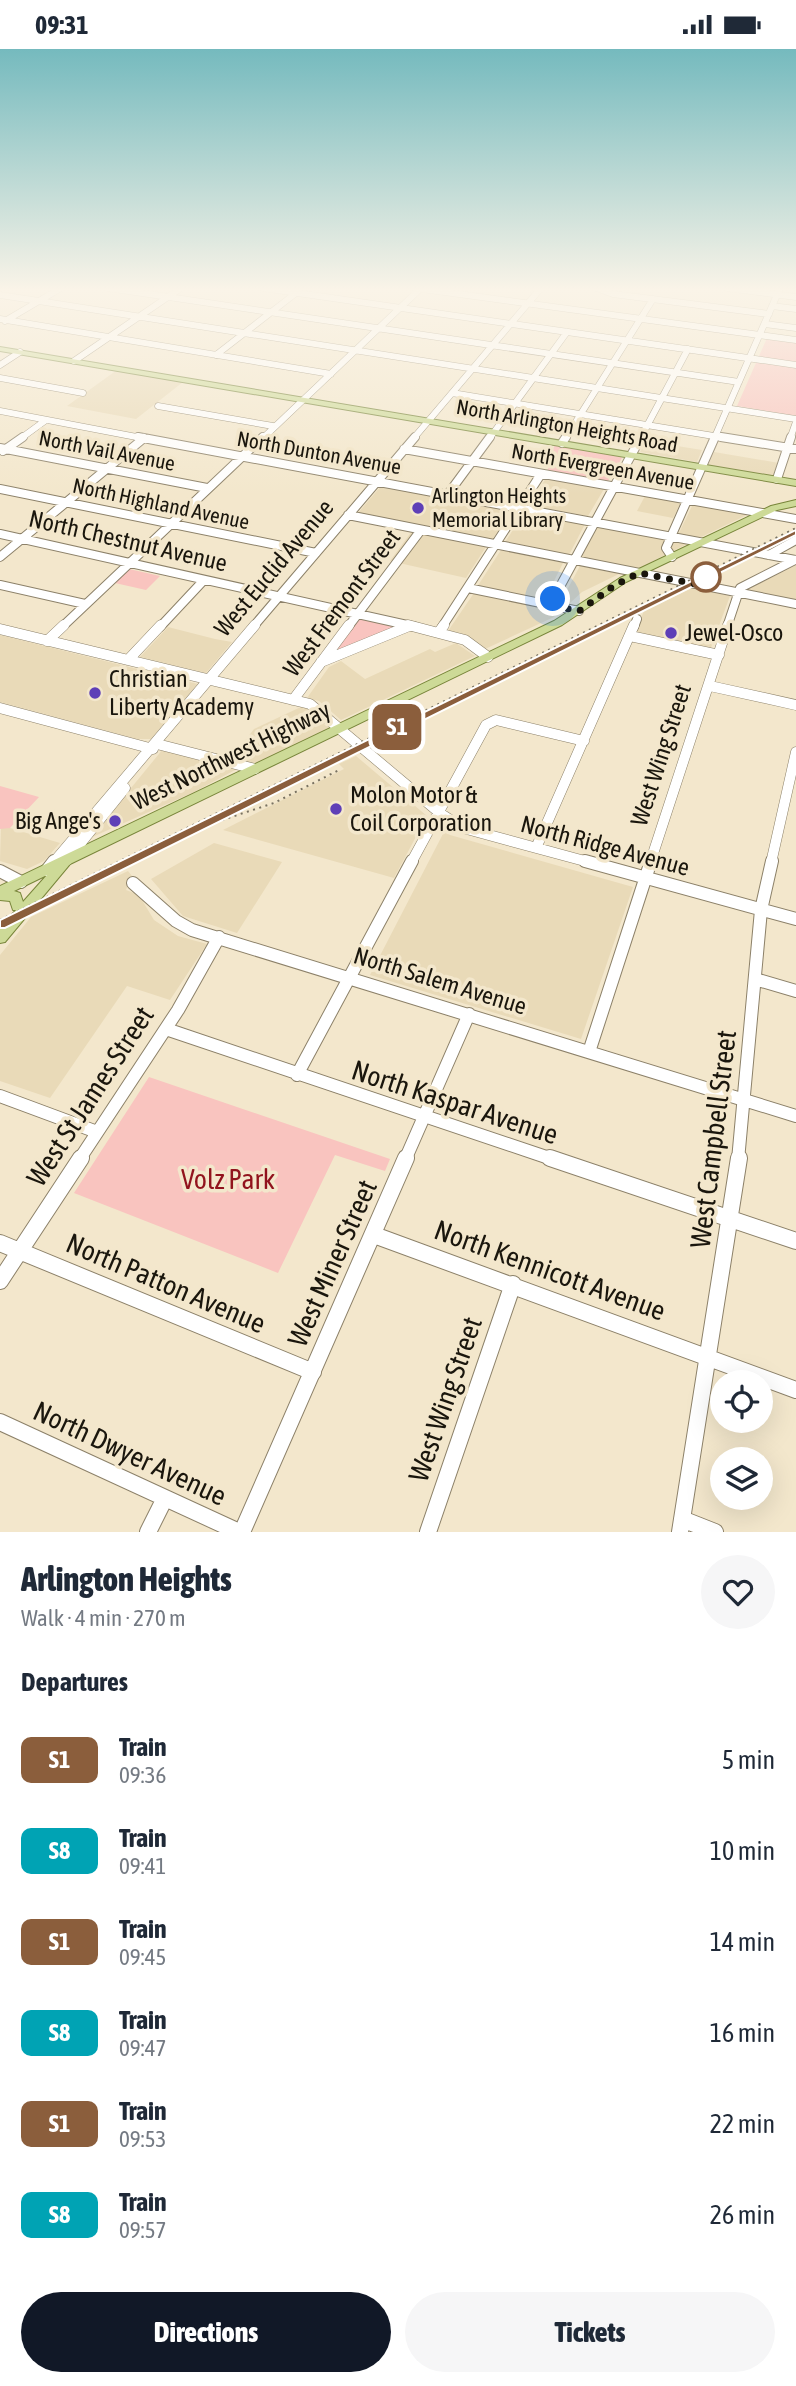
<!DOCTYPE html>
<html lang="en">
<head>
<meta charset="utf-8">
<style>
  body { margin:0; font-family:"Asap Condensed",sans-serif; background:#f6f6f7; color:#1f2937; height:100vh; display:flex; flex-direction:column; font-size:26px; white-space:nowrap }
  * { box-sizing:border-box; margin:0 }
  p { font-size:23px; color:#747a83 }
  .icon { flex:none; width:38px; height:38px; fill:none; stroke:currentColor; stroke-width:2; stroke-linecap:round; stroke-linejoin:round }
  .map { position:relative; height:1483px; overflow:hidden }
  .side { display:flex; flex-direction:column; background:#fff; flex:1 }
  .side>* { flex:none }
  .badge { padding:0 14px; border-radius:10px; font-size:24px; line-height:46px }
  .tools { position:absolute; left:710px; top:1321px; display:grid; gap:14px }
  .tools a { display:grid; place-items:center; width:63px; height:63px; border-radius:50%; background:#fff; box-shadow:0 7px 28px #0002; font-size:35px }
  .you { position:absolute; width:35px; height:35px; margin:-18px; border:5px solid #fff; border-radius:50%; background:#1a73e8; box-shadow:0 0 0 10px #1a73e833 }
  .map>.badge { position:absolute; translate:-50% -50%; box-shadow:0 0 0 4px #fff }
  h2 { padding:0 21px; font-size:26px; line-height:63px }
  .round { display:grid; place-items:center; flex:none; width:74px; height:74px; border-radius:37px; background:#f6f6f7 }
  .overview { display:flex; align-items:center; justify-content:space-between; height:119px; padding:0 21px }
  h1 { font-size:33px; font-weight:800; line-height:52px }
  .button { display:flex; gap:14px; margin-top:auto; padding:14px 21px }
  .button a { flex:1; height:80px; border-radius:42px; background:#111827; color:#fff; font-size:28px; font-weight:800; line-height:80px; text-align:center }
  .button a+a { background:#f6f6f7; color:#1f2937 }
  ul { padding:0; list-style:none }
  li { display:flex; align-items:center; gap:21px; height:91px; padding:0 21px }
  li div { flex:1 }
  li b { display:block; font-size:26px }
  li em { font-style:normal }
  li .badge { min-width:77px; font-weight:700; text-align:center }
  .status { display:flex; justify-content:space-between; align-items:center; height:49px; padding:0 35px; background:#fff; direction:ltr }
  .status svg { height:19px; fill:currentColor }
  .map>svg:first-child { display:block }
  .built { fill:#e9dab8 }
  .green { fill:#f9c4bf }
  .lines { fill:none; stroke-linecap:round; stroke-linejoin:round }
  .minor-far4-casing { stroke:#8c8169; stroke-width:7 }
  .minor-far3-casing { stroke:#8c8169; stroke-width:10 }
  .minor-far2-casing { stroke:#8c8169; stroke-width:11 }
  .minor-far1-casing { stroke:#8c8169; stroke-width:14 }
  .minor-casing { stroke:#8c8169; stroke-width:18 }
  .major-casing { stroke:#78853a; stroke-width:2 }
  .minor-far4 { stroke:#fff; stroke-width:6 }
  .minor-far3 { stroke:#fff; stroke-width:8 }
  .minor-far2 { stroke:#fff; stroke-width:10 }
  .minor-far1 { stroke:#fff; stroke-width:12 }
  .minor { stroke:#fff; stroke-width:16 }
  .major { fill:#cdda97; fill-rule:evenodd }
  .rail { stroke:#797261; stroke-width:2; stroke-dasharray:2 4.5; stroke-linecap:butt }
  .line { fill:#8b5e3c; stroke:#fff; stroke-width:2 }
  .walk { stroke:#1a160d; stroke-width:7; stroke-dasharray:0 12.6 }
  .poi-dot { fill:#5e3fb7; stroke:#f3e7cc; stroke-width:2.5 }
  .stop-dot { fill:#fff; stroke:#8b5e3c; stroke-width:3.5 }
  .labels { text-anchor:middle; stroke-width:7; stroke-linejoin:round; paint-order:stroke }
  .far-street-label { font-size:21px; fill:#1a160d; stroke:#f3e7cc }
  .far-poi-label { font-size:21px; fill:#1a160d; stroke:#f3e7cc; text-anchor:start }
  .street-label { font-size:24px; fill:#1a160d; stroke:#f3e7cc }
  .poi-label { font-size:24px; fill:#1a160d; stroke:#f3e7cc; text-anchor:start }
  .near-street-label { font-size:28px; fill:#1a160d; stroke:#f3e7cc }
  .near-park-label { font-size:28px; fill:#91131d; stroke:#f3e7cc }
</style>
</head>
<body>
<div class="status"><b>09:31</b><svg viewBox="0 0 49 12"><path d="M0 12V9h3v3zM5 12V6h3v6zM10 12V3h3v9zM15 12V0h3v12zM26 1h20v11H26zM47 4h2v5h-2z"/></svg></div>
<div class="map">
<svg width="796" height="1483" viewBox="0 0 796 1483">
  <rect width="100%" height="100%" fill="#f3e7cc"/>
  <path class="built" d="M117 321 183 333 136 370 67 357Z
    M646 392 702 401 697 413 640 403Z
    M714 403 779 414 774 428 708 417Z
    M546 429 604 440 588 467 529 456Z
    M381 437 511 462 492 491 358 464Z
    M645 447 681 453 673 469 637 462Z
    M693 455 749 465 697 490 678 486Z
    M524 464 585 475 569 506 505 493Z
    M598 476 689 494 635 521 580 510Z
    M412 482 455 492 486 498 466 529 390 512Z
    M501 501 563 514 544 552 477 538Z
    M796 516V551L747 541Z
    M580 517 619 525 582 543 570 554 561 552Z
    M692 539 730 547 710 601 634 585 644 562Z
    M474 544 558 561 554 568 485 600 461 584 448 582Z
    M168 578 215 590 232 593 206 624 140 608Z
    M0 586 198 635 151 690H137L0 653Z
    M456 594 475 607 341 671 319 652 307 649 329 618 341 612 365 630 430 600 435 603Z
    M305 656 331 679 263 713 253 714 231 710 254 680Z
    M163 700 237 720 194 743 90 789Z
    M356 707 427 767 394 829 223 781 344 720 339 715Z
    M1 778 10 779 60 794 44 812 27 820 0 812Z
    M445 781 450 786 633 838 581 990 370 926Z
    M214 794 282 813 237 884 183 867 151 830Z
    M128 822 132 827 126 841 139 846 154 871 178 887 207 895 170 951 127 937 50 1049 0 1032V906L31 868Z"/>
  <path class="green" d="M767 289 796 293V367L737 357Z
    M555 396 620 407 622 409 608 432 546 423 551 415 544 414Z
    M129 520 160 527 146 541 115 534Z
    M362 568 396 578 332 607 358 570Z
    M0 737 39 748 10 779 0 780Z
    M149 1028 390 1110 385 1122 335 1106 278 1224 74 1144Z"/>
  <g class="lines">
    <defs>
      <path id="minor-far4" d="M108 239 739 333
        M263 239 796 316
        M415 239 796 291
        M596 239 613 245 769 265
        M727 239 796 248
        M0 246 796 370
        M772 257 796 260
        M0 270 331 325
        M5 272 61 239
        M765 275 796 279
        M216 306 296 244
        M74 312 181 239
        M0 316 20 303
        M0 329 83 344
        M452 344 732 390
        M158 357 273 377
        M0 362 147 390
        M20 390 46 371
        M262 390 421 239
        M413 390 541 239
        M489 390 567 283
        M565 390 653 250
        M640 390 688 300
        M714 390 780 239
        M790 390 796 373"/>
      <path id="minor-far3" d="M138 388 796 511
        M721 388 796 400
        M562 394 566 388
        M0 399 207 439
        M404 400 796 470
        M3 402 23 388
        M777 430 791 388
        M0 440 316 504
        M448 445 490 388
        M348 466 796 555
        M0 485 416 578
        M769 506 796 491
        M0 508 144 389
        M672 508 666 499 715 388
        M0 536 85 555
        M468 539 579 562
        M550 556 641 388
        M62 578 263 388
        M160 578 204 531
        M253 578 415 388
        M348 578 421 481
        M442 578 541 425
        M634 578 637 570
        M727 578 740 539 795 511"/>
      <path id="minor-far2" d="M408 576 465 591 488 608
        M0 580 310 655 441 765 463 779 592 814
        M439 583 444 576
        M630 587 719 606
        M47 592 64 576
        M128 611 161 576
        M321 613 409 577
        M710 637 796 656
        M293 651 349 576
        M0 659 153 700
        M157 695 255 720
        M536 799 634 576
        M67 811 125 739
        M53 814 255 576
        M411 814 486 676 496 671 584 692
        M650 814 728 576
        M771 814 796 703"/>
      <path id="minor-far1" d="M585 812 796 870
        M47 821 54 812
        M0 822 21 833
        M133 834 176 872 192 881 796 1067
        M755 930 796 942
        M166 980 555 1111
        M589 1003 651 812
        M297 1026 412 812
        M0 1047 97 1083
        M79 1111 178 961 219 888
        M405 1111 469 965
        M738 1111 761 861 772 812"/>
      <path id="minor" d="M550 1109 796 1192
        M374 1186 796 1341
        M0 1194 313 1323
        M0 1232 81 1109
        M0 1373 239 1483
        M682 1470 715 1483
        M148 1483 165 1449
        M242 1483 406 1109
        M428 1483 513 1235
        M680 1483 739 1109"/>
      <path id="major" d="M0 298 796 431V437L0 302Z
        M796 451V457L777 461 626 533 562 576 70 815 5 893 0 894V880L16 861H13L10 852 0 851V837L554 572 620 529 771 457ZM47 826 23 853 20 844 14 842Z"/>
    </defs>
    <use href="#minor-far4" class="minor-far4-casing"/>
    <use href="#minor-far3" class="minor-far3-casing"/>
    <use href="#minor-far2" class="minor-far2-casing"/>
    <use href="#minor-far1" class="minor-far1-casing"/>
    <use href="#minor" class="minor-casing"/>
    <use href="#major" class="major-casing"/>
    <use href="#minor-far4" class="minor-far4"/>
    <use href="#minor-far3" class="minor-far3"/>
    <use href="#minor-far2" class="minor-far2"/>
    <use href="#minor-far1" class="minor-far1"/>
    <use href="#minor" class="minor"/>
    <use href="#major" class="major"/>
    <path class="rail" d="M216 773 274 754 341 720
      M0 871 796 479"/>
  </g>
  <linearGradient id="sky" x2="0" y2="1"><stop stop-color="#75babe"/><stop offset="0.54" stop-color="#faf4e8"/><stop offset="1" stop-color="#faf4e8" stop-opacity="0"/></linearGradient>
  <rect width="796" height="446" fill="url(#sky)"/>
  <path class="line" d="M796 481V486L5 879H0V871Z"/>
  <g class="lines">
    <path class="walk" d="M553 550 550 556 579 562 615 536 639 524 706 537V528"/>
  </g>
  <g class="poi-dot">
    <circle cx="418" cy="459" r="7"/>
    <circle cx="671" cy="584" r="7"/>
    <circle cx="95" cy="644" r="7"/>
    <circle cx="336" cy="760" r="7"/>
    <circle cx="115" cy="772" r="7"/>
  </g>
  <circle class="stop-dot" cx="706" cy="528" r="14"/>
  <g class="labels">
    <g class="far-street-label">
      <text transform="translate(567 377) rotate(10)" y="7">North Arlington Heights Road</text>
      <text transform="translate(107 402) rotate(11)" y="7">North Vail Avenue</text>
      <text transform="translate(319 404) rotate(10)" y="7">North Dunton Avenue</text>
      <text transform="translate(603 418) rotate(10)" y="7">North Evergreen Avenue</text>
      <text transform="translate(161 455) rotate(12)" y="7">North Highland Avenue</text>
    </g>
    <g class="far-poi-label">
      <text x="432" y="454">Arlington Heights<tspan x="432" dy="24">Memorial Library</tspan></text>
    </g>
    <g class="street-label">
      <text transform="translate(128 492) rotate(13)" y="8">North Chestnut Avenue</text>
      <text transform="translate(274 519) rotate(-50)" y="8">West Euclid Avenue</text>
      <text transform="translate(342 554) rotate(-53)" y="8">West Fremont Street</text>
      <text transform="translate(661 706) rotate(-72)" y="8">West Wing Street</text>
      <text transform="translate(231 707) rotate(-26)" y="8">West Northwest Highway</text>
      <text transform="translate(605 797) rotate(15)" y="8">North Ridge Avenue</text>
      <text transform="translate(440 932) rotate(17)" y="8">North Salem Avenue</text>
    </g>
    <g class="poi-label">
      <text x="685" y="592">Jewel-Osco</text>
      <text x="109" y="638">Christian<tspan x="109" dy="28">Liberty Academy</tspan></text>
      <text x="350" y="754">Molon Motor &amp;<tspan x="350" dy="28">Coil Corporation</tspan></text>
      <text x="101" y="780" text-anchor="end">Big Ange's</text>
    </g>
    <g class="near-street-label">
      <text transform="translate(90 1047) rotate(-57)" y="10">West St James Street</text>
      <text transform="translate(455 1053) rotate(18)" y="10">North Kaspar Avenue</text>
      <text transform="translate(713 1090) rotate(-83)" y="10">West Campbell Street</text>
      <text transform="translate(332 1214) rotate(-66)" y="10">West Miner Street</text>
      <text transform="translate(550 1221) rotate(20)" y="10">North Kennicott Avenue</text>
      <text transform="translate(166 1234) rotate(23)" y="10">North Patton Avenue</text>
      <text transform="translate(445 1350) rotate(-71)" y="10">West Wing Street</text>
      <text transform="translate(130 1404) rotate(25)" y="10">North Dwyer Avenue</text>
    </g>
    <g class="near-park-label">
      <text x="228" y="1140">Volz Park</text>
    </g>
  </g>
</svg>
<div class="tools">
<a><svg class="icon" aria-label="locate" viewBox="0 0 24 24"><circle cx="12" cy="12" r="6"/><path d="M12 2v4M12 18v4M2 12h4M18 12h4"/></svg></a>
<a><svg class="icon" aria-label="layers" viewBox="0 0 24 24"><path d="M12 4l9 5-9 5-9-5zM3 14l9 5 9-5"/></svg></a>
</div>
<div class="you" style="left:553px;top:550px"></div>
<b class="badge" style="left:397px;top:678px;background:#8b5e3c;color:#fff">S1</b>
</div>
<section class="side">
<div class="overview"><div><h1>Arlington Heights</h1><p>Walk · 4 min · 270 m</p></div><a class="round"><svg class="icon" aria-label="heart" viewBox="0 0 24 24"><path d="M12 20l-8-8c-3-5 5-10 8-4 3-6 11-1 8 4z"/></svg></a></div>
<h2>Departures</h2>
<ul>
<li><span class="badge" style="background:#8b5e3c;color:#fff">S1</span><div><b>Train</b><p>09:36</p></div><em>5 min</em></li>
<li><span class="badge" style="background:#00a3b4;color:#fff">S8</span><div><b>Train</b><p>09:41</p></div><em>10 min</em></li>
<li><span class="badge" style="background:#8b5e3c;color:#fff">S1</span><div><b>Train</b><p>09:45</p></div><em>14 min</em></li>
<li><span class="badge" style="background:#00a3b4;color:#fff">S8</span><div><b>Train</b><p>09:47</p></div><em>16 min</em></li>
<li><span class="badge" style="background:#8b5e3c;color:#fff">S1</span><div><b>Train</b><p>09:53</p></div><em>22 min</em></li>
<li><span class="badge" style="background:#00a3b4;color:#fff">S8</span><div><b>Train</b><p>09:57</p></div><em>26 min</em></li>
</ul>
<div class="button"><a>Directions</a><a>Tickets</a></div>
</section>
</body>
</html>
